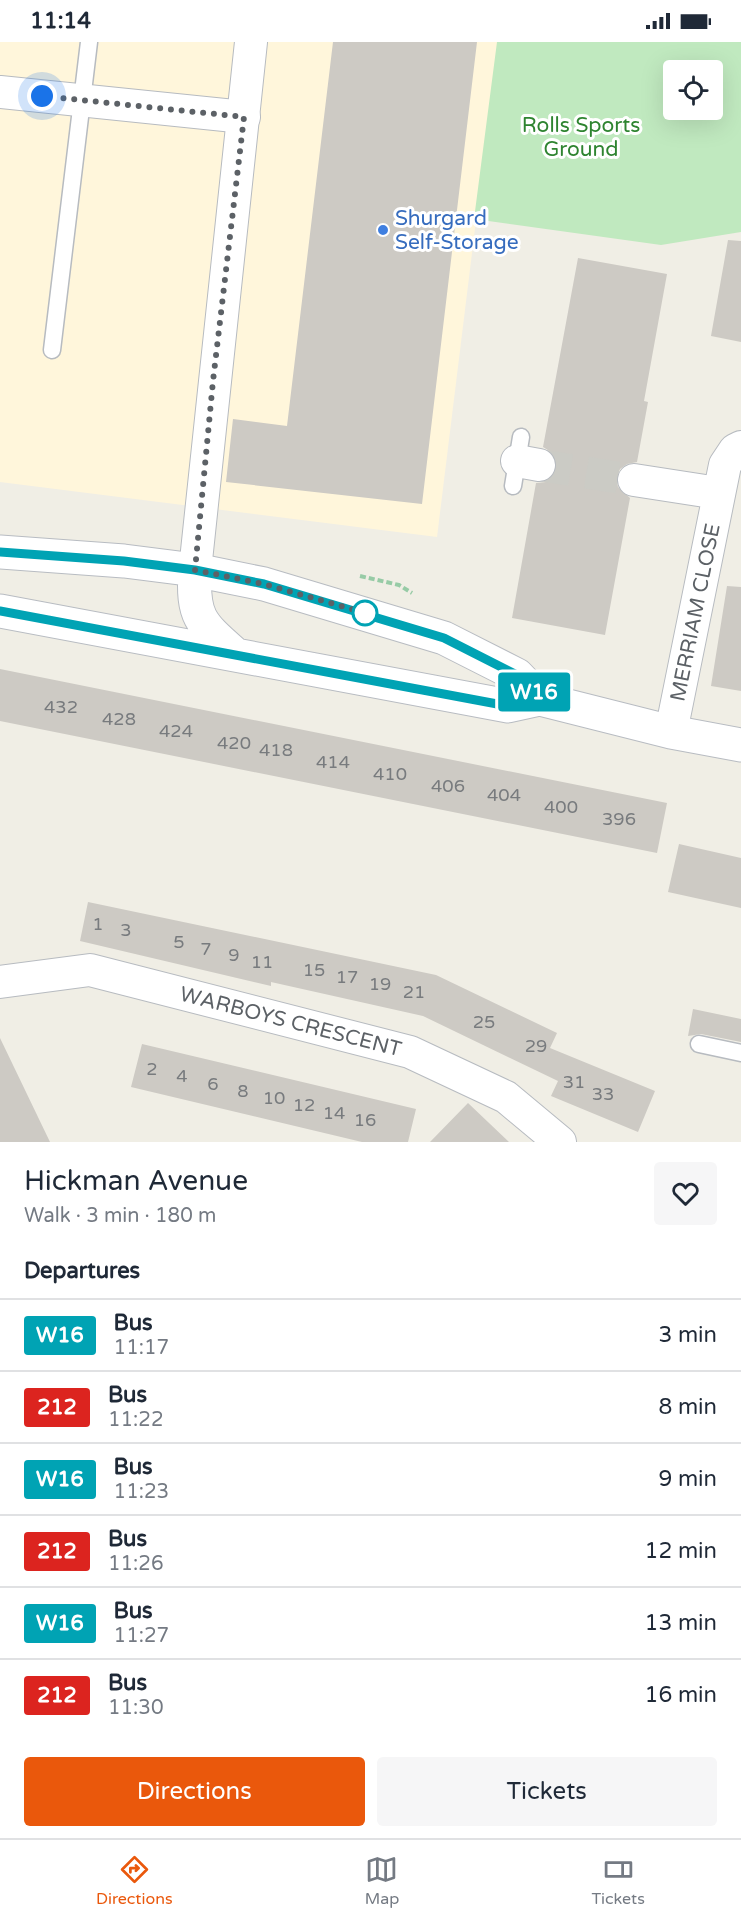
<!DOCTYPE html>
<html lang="en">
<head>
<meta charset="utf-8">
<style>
  body { margin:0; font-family:"Varela Round",sans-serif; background:#f6f6f7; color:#1f2937; height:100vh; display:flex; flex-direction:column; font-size:22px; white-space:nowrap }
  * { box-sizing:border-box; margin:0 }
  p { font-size:20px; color:#747a83 }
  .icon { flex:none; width:33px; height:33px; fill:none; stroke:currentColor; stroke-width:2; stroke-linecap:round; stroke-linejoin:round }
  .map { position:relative; height:1100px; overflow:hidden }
  .sheet { display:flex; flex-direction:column; background:#fff; flex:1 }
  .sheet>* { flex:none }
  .badge { padding:0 12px; border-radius:4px; font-size:21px; line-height:39px }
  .controls { position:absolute; left:663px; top:18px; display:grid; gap:12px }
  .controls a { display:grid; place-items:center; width:60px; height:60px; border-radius:6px; background:#fff; box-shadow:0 6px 24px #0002; font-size:30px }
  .you { position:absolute; width:30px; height:30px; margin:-15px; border:4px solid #fff; border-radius:50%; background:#1a73e8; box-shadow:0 0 0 9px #1a73e833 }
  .map>.badge { position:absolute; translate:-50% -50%; box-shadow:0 0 0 3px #fff }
  h2 { padding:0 24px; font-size:22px; line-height:54px }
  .round { display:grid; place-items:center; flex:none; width:63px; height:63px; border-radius:6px; background:#f6f6f7 }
  .head { display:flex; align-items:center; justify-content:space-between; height:102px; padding:0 24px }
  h1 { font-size:28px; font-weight:600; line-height:45px }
  .button { display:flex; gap:12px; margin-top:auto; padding:12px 24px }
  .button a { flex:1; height:69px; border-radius:6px; background:#ea580c; color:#fff; font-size:24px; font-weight:600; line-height:69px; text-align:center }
  .button a+a { background:#f6f6f7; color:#1f2937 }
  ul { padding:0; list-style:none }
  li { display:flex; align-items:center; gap:18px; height:72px; padding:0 24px; border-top:2px solid #e0e1e3 }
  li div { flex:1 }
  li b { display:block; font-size:22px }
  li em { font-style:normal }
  li .badge { min-width:66px; font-weight:700; text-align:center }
  .status { display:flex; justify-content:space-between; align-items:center; height:42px; padding:0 30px; background:#fff; direction:ltr }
  .status svg { height:16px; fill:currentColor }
  .menu { display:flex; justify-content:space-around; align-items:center; height:84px; border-top:2px solid #e0e1e3; background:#fff; font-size:16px; color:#747a83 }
  .menu a { display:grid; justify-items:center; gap:3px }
  .menu .active { color:#ea580c }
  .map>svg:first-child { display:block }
  .commercial { fill:#fff6db }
  .green { fill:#c0e9bf; fill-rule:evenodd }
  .building { fill:#cdcac4 }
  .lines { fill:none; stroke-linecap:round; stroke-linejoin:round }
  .minor-tunnel { stroke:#cbcbc5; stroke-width:32; stroke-dasharray:32 16; stroke-linecap:butt }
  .service-casing { stroke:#b7bbc0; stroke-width:19 }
  .minor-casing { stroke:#b7bbc0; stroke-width:34 }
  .secondary-casing { stroke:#b8bcc2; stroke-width:35 }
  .path { stroke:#97cba6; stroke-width:4; stroke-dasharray:6 3; stroke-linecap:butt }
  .service { stroke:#fff; stroke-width:16 }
  .minor { stroke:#fff; stroke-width:32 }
  .secondary { stroke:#fff; stroke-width:33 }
  .line-casing { stroke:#fff; stroke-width:14 }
  .line { stroke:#00a3b4; stroke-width:9 }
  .walk { stroke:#5c6166; stroke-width:6; stroke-dasharray:0 10.8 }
  .shop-dot { fill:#3f7fe0; stroke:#fff; stroke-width:2 }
  .stop-dot { fill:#fff; stroke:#00a3b4; stroke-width:3 }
  .labels { text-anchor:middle; stroke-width:6; stroke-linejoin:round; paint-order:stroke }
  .number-label { font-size:18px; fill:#787b7e }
  .park-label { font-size:21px; fill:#2e8430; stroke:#fff }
  .shop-label { font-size:21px; fill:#366cbe; stroke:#fff; text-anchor:start }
  .street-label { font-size:21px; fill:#5c6166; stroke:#fff }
</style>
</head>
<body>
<div class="status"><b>11:14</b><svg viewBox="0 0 49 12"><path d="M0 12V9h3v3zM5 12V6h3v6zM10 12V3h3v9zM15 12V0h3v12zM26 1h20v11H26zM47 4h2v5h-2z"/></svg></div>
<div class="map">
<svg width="741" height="1100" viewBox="0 0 741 1100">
  <rect width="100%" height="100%" fill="#f0eee5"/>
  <path class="commercial" d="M0 0H498L437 495 0 440Z"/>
  <path class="green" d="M497 0H741V190L661 203 474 177ZM674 28H712V68H674Z"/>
  <path class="building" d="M333 0H477L422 462 226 440 233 377 287 384Z
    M728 198 741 199V300L711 294Z
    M578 216 667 232 644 359 648 360 637 420 627 422 620 427 616 435 618 445 630 456 605 593 512 576 536 441 546 440 552 435 557 426 556 416 551 410 543 405Z
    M727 544 741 545V649L711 644Z
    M0 627 667 761 657 811 0 679Z
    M679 802 741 816V866L668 850Z
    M88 860 436 933 557 991 550 1006 655 1049 638 1090 551 1054 558 1039 423 974 271 940V944L80 899Z
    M693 967 741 977V1000L701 992 688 994Z
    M0 996 50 1100H0Z
    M142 1002 416 1067 408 1100H362L131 1045Z
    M468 1061 509 1100H430Z"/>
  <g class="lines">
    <path class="minor-tunnel" d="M539 423 634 438"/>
    <defs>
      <path id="service" d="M52 308 89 0
        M513 444 521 395
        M699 1002 741 1011"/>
      <g id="minor">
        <path d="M0 50 244 75"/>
        <path d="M517 419 539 423"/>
        <path d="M634 438 718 451"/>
        <path d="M195 528 251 0"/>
        <path id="s1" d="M671 690 725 423 735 408 741 405"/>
        <path id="s2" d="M0 940 90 928 410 1010 506 1055 560 1100"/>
      </g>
      <path id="secondary" d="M0 510 124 519 195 528 264 542 444 596 517 633 540 657
        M195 528C192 576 201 582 236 613
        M0 569 508 664 540 657 671 690 741 703"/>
    </defs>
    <use href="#service" class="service-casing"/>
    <use href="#minor" class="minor-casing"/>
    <use href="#secondary" class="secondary-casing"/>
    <path class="path" d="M360 534 399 543 412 551"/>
    <use href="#service" class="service"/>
    <use href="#minor" class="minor"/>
    <use href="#secondary" class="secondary"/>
  </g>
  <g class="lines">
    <defs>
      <path id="line" d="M0 510 124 519 195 528 264 542 444 596 517 633 540 657 508 664 0 569"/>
    </defs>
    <use href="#line" class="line-casing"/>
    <use href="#line" class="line"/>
    <path class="walk" d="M42 54 244 75 213 339 195 528 264 542 365 571"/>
  </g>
  <circle class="shop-dot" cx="383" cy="188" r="6"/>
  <circle class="stop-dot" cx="365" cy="571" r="12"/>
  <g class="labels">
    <g class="number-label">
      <text x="61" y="671">432</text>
      <text x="119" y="683">428</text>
      <text x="176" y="695">424</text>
      <text x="234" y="707">420</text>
      <text x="276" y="714">418</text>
      <text x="333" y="726">414</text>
      <text x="390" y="738">410</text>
      <text x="448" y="750">406</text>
      <text x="504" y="759">404</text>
      <text x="561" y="771">400</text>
      <text x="619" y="783">396</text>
      <text x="98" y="888">1</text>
      <text x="126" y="894">3</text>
      <text x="179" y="906">5</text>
      <text x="206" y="913">7</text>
      <text x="234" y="919">9</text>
      <text x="262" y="926">11</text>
      <text x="314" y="934">15</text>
      <text x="347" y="941">17</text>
      <text x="380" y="948">19</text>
      <text x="414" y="956">21</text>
      <text x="484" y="986">25</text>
      <text x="536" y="1010">29</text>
      <text x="152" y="1033">2</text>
      <text x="182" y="1040">4</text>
      <text x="574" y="1046">31</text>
      <text x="213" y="1048">6</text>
      <text x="243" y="1055">8</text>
      <text x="603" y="1058">33</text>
      <text x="274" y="1062">10</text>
      <text x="304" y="1069">12</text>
      <text x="334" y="1077">14</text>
      <text x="365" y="1084">16</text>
    </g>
    <g class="park-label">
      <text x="581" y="90">Rolls Sports<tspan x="581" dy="24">Ground</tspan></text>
    </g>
    <g class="shop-label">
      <text x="395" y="183">Shurgard<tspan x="395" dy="24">Self-Storage</tspan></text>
    </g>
    <g class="street-label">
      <text dy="7" stroke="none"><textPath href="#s1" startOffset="122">MERRIAM CLOSE</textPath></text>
      <text dy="7" stroke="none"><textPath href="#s2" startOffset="298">WARBOYS CRESCENT</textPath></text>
    </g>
  </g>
</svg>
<div class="controls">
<a><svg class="icon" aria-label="locate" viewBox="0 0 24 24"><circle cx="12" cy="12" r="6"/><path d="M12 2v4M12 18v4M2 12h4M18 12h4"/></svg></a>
</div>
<div class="you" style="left:42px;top:54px"></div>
<b class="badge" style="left:534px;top:650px;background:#00a3b4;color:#fff">W16</b>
</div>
<section class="sheet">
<div class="head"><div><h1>Hickman Avenue</h1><p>Walk · 3 min · 180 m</p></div><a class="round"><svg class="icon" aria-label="heart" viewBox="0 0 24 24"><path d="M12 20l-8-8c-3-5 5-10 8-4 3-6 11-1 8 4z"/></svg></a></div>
<h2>Departures</h2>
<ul>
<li><span class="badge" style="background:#00a3b4;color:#fff">W16</span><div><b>Bus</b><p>11:17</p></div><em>3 min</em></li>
<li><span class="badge" style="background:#dc241f;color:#fff">212</span><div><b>Bus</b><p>11:22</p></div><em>8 min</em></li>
<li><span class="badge" style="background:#00a3b4;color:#fff">W16</span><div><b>Bus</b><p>11:23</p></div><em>9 min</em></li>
<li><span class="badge" style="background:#dc241f;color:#fff">212</span><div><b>Bus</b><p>11:26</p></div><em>12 min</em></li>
<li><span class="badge" style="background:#00a3b4;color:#fff">W16</span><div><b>Bus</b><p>11:27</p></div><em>13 min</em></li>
<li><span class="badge" style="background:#dc241f;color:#fff">212</span><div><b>Bus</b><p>11:30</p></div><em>16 min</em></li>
</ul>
<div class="button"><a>Directions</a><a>Tickets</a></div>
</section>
<nav class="menu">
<a class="active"><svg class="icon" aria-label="directions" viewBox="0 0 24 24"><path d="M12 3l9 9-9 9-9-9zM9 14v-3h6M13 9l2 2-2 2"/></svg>Directions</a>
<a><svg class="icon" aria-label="map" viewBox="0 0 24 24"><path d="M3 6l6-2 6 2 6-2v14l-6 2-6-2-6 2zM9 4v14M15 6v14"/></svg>Map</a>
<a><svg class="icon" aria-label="tickets" viewBox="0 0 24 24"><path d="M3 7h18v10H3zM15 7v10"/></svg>Tickets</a>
</nav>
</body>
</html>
